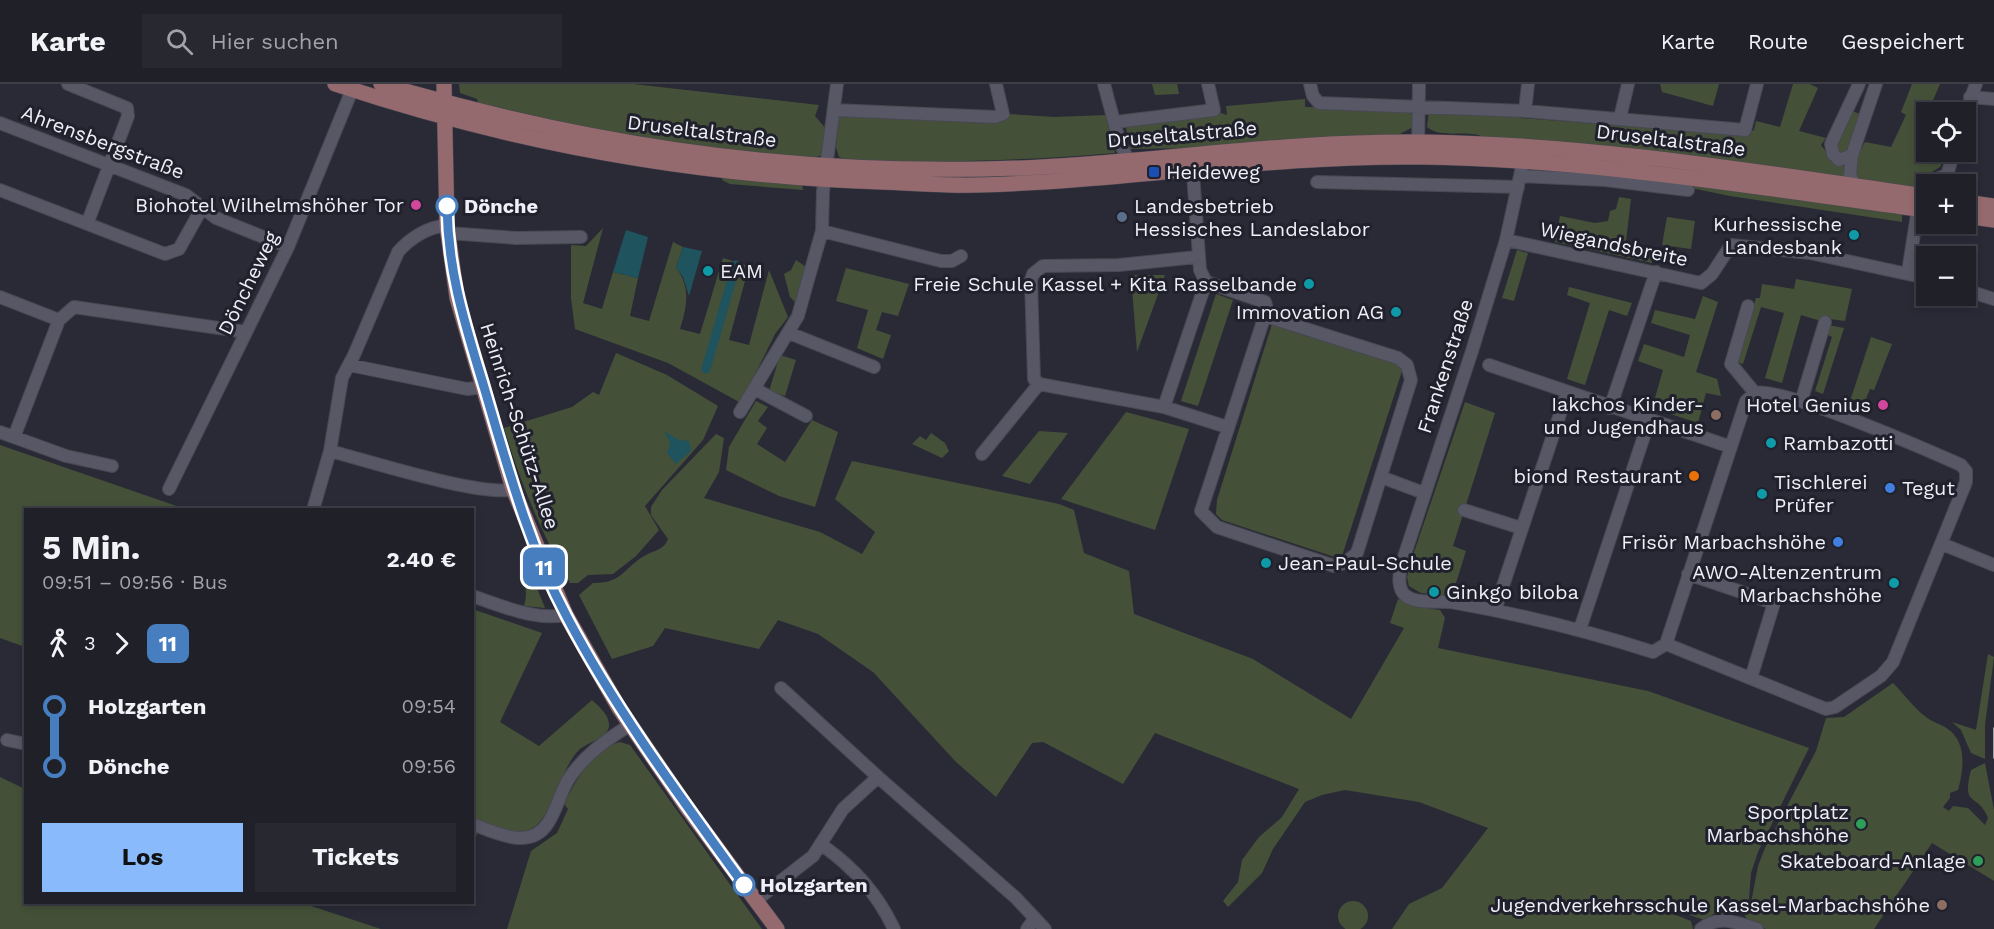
<!DOCTYPE html>
<html lang="de">
<head>
<meta charset="utf-8">
<style>
  body { margin:0; font-family:"Work Sans",sans-serif; background:#282831; color:#f1f3f6; height:100vh; display:flex; flex-direction:column; font-size:22px; white-space:nowrap }
  * { box-sizing:border-box; margin:0 }
  p { font-size:20px; color:#a2a3a8 }
  .icon { flex:none; width:33px; height:33px; fill:none; stroke:currentColor; stroke-width:2; stroke-linecap:round; stroke-linejoin:round }
  .map { position:relative; flex:1; overflow:hidden }
  .sheet { position:absolute; left:24px; top:424px; width:450px; height:396px; display:flex; flex-direction:column; background:#202029; border-radius:0px; box-shadow:0 3px 9px #0003,0 0 0 2px #3d3e46 }
  .sheet>* { flex:none }
  .badge { padding:0 12px; border-radius:9px; font-size:21px; line-height:39px }
  .controls { position:absolute; left:1916px; top:18px; display:grid; gap:12px }
  .controls a { display:grid; place-items:center; width:60px; height:60px; border-radius:0px; background:#202029; box-shadow:0 3px 9px #0003,0 0 0 2px #3d3e46; font-size:30px }
  .map>.badge { position:absolute; translate:-50% -50%; box-shadow:0 0 0 3px #fff }
  .legs { display:flex; align-items:center; gap:9px; height:66px; padding:0 18px; font-size:20px }
  .legs p { margin-inline-start:auto }
  .head { display:flex; align-items:center; justify-content:space-between; height:102px; padding:0 18px }
  h1 { font-size:33px; font-weight:700; line-height:45px }
  .action { display:flex; gap:12px; margin-top:auto; padding:12px 18px }
  .action a { flex:1; height:69px; border-radius:0px; background:#89bafc; color:#111; font-size:24px; font-weight:700; line-height:69px; text-align:center }
  .action a+a { background:#282831; color:#f1f3f6 }
  ul { padding:0 18px; list-style:none }
  li { display:flex; align-items:center; gap:21px; height:60px; font-size:22px }
  li i { display:grid; place-items:center; width:9px; height:100%; margin:0 8px; background:currentColor }
  li i::after { content:''; width:15px; height:15px; margin:-8px; border:4px solid; border-radius:50%; background:#202029 }
  li p { margin-inline-start:auto }
  li:first-child i { background:linear-gradient(#0000 50%,currentColor 0) }
  li:last-child i { background:linear-gradient(currentColor 50%,#0000 0) }
  header { display:flex; align-items:center; gap:36px; box-sizing:border-box; height:84px; padding:0 30px; background:#202029; border-bottom:2px solid #3d3e46 }
  header strong { font-size:28px }
  nav { display:flex; gap:33px; margin-inline-start:auto; font-size:21px }
  .search { width:420px; height:54px; background:#282831; display:flex; align-items:center; gap:15px; box-sizing:border-box; padding:0 21px; border-radius:0px; color:#a2a3a8; font-size:22px }
  .map>svg:first-child { display:block }
  .green { fill:#445138 }
  .water { fill:#1f535d }
  .lines { fill:none; stroke-linecap:round; stroke-linejoin:round }
  .stream { stroke:#1f535d; stroke-width:2 }
  .canal { stroke:#1f535d; stroke-width:9 }
  .minor-casing { stroke:#484852; stroke-width:14 }
  .major-casing { stroke:#484852; stroke-width:16 }
  .minor { stroke:#575765; stroke-width:12 }
  .major { stroke:#956a6e; stroke-width:15 }
  .tram { stroke:#c6c6d0; stroke-width:1.5 }
  .line-1-casing { stroke:#fff; stroke-width:14 }
  .line-1 { stroke:#477ec0; stroke-width:9 }
  .transit-dot { fill:#1a4fb4; stroke:#20212d; stroke-width:2 }
  .hotel-dot { fill:#d1479c; stroke:#20212d; stroke-width:2 }
  .stop-1-dot { fill:#fff; stroke:#477ec0; stroke-width:3 }
  .service-dot { fill:#5c6f8a; stroke:#20212d; stroke-width:2 }
  .culture-dot { fill:#0f9aa8; stroke:#20212d; stroke-width:2 }
  .education-dot { fill:#8d6e63; stroke:#20212d; stroke-width:2 }
  .food-dot { fill:#e8710a; stroke:#20212d; stroke-width:2 }
  .shop-dot { fill:#3f7fe0; stroke:#20212d; stroke-width:2 }
  .leisure-dot { fill:#2e9e5b; stroke:#20212d; stroke-width:2 }
  .labels { text-anchor:middle; stroke-width:6; stroke-linejoin:round; paint-order:stroke }
  .street-label { font-size:20px; fill:#efeff7; stroke:#20212d }
  .poi-label { font-size:20px; fill:#efeff7; stroke:#20212d; text-anchor:end }
  .stop-label { font-size:20px; font-weight:bold; fill:#efeff7; stroke:#20212d; text-anchor:start }
</style>
</head>
<body>
<header>
<strong>Karte</strong>
<div class="search"><svg class="icon" aria-label="search" viewBox="0 0 24 24"><circle cx="10" cy="10" r="6"/><path d="M15 15l6 6"/></svg>Hier suchen</div>
<nav><a>Karte</a><a>Route</a><a>Gespeichert</a></nav>
</header>
<div class="map">
<svg width="1994" height="845" viewBox="0 0 1994 845">
  <rect width="100%" height="100%" fill="#2a2a37"/>
  <path class="green" d="M459 0H633L819 21 815 32 828 47 822 71 810 75 643 56 478 19 477 15 460 9Z
    M1152 0H1177L1179 10 1155 11Z
    M1660 0H1719L1713 22 1662 8Z
    M1793 0H1810L1818 4 1799 47 1826 54 1821 61 1827 69 1856 74 1865 58 1891 63 1906 31 1901 28 1912 0H1940L1928 28H1926L1922 44 1926 45V58L1922 69 1944 75 1940 83 1930 89 1928 95 1935 100H1926V107L1485 54C1468 44 1443 56 1427 43L1429 27 1520 29V34L1744 51 1754 46 1756 37 1780 43Z
    M1305 15V23L1408 25 1413 32V43L1394 53 1192 64 1130 65 1126 43 1218 28 1227 31 1226 22Z
    M1847 25 1865 32 1843 75 1831 60Z
    M1009 30 1054 33 1107 31 1115 69C1049 75 983 77 916 78 893 78 860 83 839 73L836 63 838 35 841 32 1005 35Z
    M1539 84 1669 96 1902 130V138L1730 112 1691 104 1539 89Z
    M723 93 802 101 803 106 730 100 722 96Z
    M1619 113 1631 115 1626 157 1643 161 1642 166 1654 169 1652 179 1555 158 1560 132 1595 139 1608 137 1610 127 1616 125Z
    M1667 133 1695 137 1691 165 1662 161Z
    M603 144 583 219 602 225 613 188 638 194 630 232 649 237 673 158 683 163 676 183C691 204 687 222 680 245L700 250 723 174 749 182 729 256 749 261 769 186 788 233 775 250 741 319 668 279 575 245 571 214V161L586 162Z
    M1517 166 1528 169 1514 217 1502 214Z
    M796 176 809 185 800 214 795 218 790 213 784 190 791 186Z
    M846 184 909 200 898 232 882 228 876 246 891 251 883 275 857 264 868 226 836 217Z
    M1131 191H1165L1137 268Z
    M1796 195 1852 205 1845 237 1822 234 1821 237 1801 231 1782 299 1765 294 1784 229 1761 223 1743 280 1737 278 1756 214H1760L1762 200 1794 205Z
    M1569 203 1632 219 1627 232 1609 226 1585 301 1567 295 1590 219 1567 211Z
    M1216 210 1233 216 1198 322 1181 317Z
    M1703 212 1718 218 1696 288 1717 295 1721 312 1706 309 1698 339 1652 324 1663 286 1638 277 1644 260 1684 273 1690 251 1651 239 1655 226 1695 235Z
    M1272 240 1395 278 1403 284 1341 475 1222 436 1216 430 1217 416Z
    M1828 241 1844 244 1823 310 1815 307 1832 253 1826 250Z
    M1871 253 1892 260 1874 306 1870 305 1863 322 1850 317Z
    M616 269 667 291 718 322 703 356 645 422 659 446 636 472 613 490 588 491 578 499H570C542 451 520 398 504 344L572 323 593 308 599 311Z
    M780 271 796 276 785 312 769 307Z
    M756 317 768 323 758 337 767 344 757 360 785 378 812 336 838 348 815 423 779 412 726 386 729 363Z
    M1465 318 1495 329 1453 462 1466 467 1452 512 1421 509 1409 502 1407 493 1411 477Z
    M1126 328 1189 345 1155 446 1061 415Z
    M1039 347 1068 349 1030 400 1002 392Z
    M931 349 945 359 949 367 942 374 912 360 920 352 926 356Z
    M716 350 724 354 719 388 704 414 820 448 862 470 875 448 835 415 852 377 1059 420 1074 426 1084 469 1129 487 1134 530 1253 575 1351 635 1404 544 1390 539 1398 515 1414 522 1440 526 1445 534 1438 564 1648 607 1809 664 1758 768 1751 789 1749 815 1722 832 1715 829 1704 836 1661 821 1660 825 1691 837 1693 845H1392L1409 820 1442 804 1488 744 1419 718 1345 706 1322 711 1305 718 1273 765 1262 789 1228 823 1223 817 1238 798 1242 776 1259 753 1282 733 1299 705 1155 649 1123 700 1043 658 1032 659 996 713 956 678 873 588 818 550 778 536 759 565 665 544 653 562 612 575 579 511 593 499C622 500 624 483 646 471 655 466 664 466 668 455L651 431V423L662 406Z
    M0 361 188 426H26L25 563 0 554Z
    M521 469 524 472 545 524 524 522C530 504 520 487 521 469Z
    M472 525 542 549 500 638 539 662 592 616C598 622 610 631 609 642 608 654 585 659 578 667 559 687 552 739 527 747 513 751 495 742 482 738L476 753 473 752Z
    M1988 570 1994 573 1985 641V675L1971 669 1961 646 1952 638 1976 646Z
    M1893 599C1904 610 1914 624 1926 633 1932 638 1938 639 1943 642 1968 655 1964 684 1958 706L1950 709V714L1943 723 1949 727 1953 722 1968 724 1985 741 1988 734C1978 708 1961 725 1971 686L1985 679 1994 726V797L1932 759 1874 845H1766L1750 840 1742 827 1751 819 1758 782 1765 764 1816 667 1826 634 1844 633Z
    M620 658 630 661 762 845H507L531 767 557 749 568 725 564 720C576 696 592 665 620 658Z
    M0 693 25 705 26 819H302L381 845H0Z
    M1338 832a15 15 0 1 1 30 0a15 15 0 1 1-30 0Z"/>
  <path class="water" d="M626 146 648 153 638 194 613 188Z
    M683 163 702 167 689 212 683 193 676 183Z
    M664 347 679 356 689 357 691 367 676 380 667 369 670 359Z"/>
  <g class="lines">
    <path class="stream" d="M1686 818 1705 829"/>
    <path class="canal" d="M706 285 736 181"/>
    <defs>
      <path id="minor" d="M68 0 127 24 128 32 87 140
        M1104 0 1120 60 1128 75
        M1310 0 1313 12 1319 19 1525 27 1745 46 1757 0
        M1859 0 1831 60 1833 70 1839 76 1852 71 1876 0
        M1970 13 1994 15
        M834 26 995 33 1003 30 996 0
        M1525 27 1528 0
        M1965 30 1976 0
        M1620 34 1628 0
        M1116 38 1214 26 1208 0
        M0 39 186 111 216 134 288 163
        M1418 65 1419 0
        M1525 69 1506 156 1472 267 1401 482C1399 492 1397 505 1406 512 1419 521 1441 516 1456 519 1523 531 1588 547 1653 568L1666 560 1826 625 1835 623 1881 592 1893 578 1966 398V387L1961 381C1927 366 1781 302 1755 309L1746 317 1666 560
        M1852 71 1850 91 1855 102
        M1192 76 1200 186 1206 198 1265 218 1267 225 1201 427 1217 443 1334 482 1345 479 1357 469 1411 296 1407 281 1398 274 1265 232
        M1521 92 1605 96 1688 106
        M1939 94 1947 91 1954 68
        M1317 98 1518 103
        M0 106 165 170 179 165 202 124
        M822 147 941 177H952L961 172
        M448 149 516 154 581 153
        M1506 156 1701 199 1712 190 1731 161 1810 169 1926 194
        M1197 173 1119 181 1043 182 1033 190 1031 196 1034 295 1039 300 1164 323 1227 343
        M1908 188 1919 118
        M1965 206 1994 215
        M0 213 59 236 74 223 246 248
        M1748 222 1731 280 1755 309
        M789 249 874 283
        M349 281 467 305 484 303
        M1489 281 1731 363
        M755 305 806 332
        M1801 318 1825 238
        M1164 323 1206 198
        M1610 324 1656 188
        M740 328 798 232 806 203 822 147 823 107 837 0
        M0 348 66 372 112 382
        M14 353 59 236
        M330 367C365 376 484 414 513 405
        M982 370 1039 300
        M1381 393 1424 409
        M169 405 288 163 352 6
        M313 426 330 367 342 294 354 271 398 168C409 155 430 141 447 142
        M1464 426 1521 444
        M1942 460 1994 481
        M1688 490 1774 519 1751 594
        M472 512C503 522 534 537 566 531
        M1495 526 1567 309
        M1580 545 1649 337
        M781 604 878 693
        M7 656 26 660
        M472 740C497 749 530 767 548 739 557 725 560 710 568 696 583 672 606 656 630 641
        M822 761C854 784 877 809 894 845
        M755 817 813 772 843 725 878 693 1016 814 1045 845
        M1027 845 1035 834
        M1701 845C1719 830 1737 839 1757 845"/>
      <path id="major" d="M335 0C512 59 694 92 881 98 913 99 946 102 978 101 1126 97 1272 71 1421 73 1591 75 1758 104 1926 126
        M381 0C581 59 774 89 983 85 1129 83 1274 56 1420 58 1591 60 1758 88 1926 112
        M444 0 447 142 457 214 513 405 566 531 619 624 688 725 777 845
        M1965 118 1994 122
        M1965 132 1994 136"/>
    </defs>
    <use href="#minor" class="minor-casing"/>
    <use href="#major" class="major-casing"/>
    <use href="#minor" class="minor"/>
    <use href="#major" class="major"/>
    <path class="tram" d="M1994 644V674"/>
  </g>
  <g class="lines">
    <defs>
      <path id="line-1" d="M447 122C448 189 465 240 484 303 507 381 528 460 567 533 617 628 681 714 744 801"/>
    </defs>
    <use href="#line-1" class="line-1-casing"/>
    <use href="#line-1" class="line-1"/>
  </g>
  <rect class="transit-dot" x="1148" y="82" width="12" height="12" rx="3"/>
  <g class="hotel-dot">
    <circle cx="416" cy="121" r="6"/>
    <circle cx="1883" cy="321" r="6"/>
  </g>
  <g class="stop-1-dot">
    <circle cx="447" cy="122" r="10"/>
    <circle cx="744" cy="801" r="10"/>
  </g>
  <circle class="service-dot" cx="1122" cy="133" r="6"/>
  <g class="culture-dot">
    <circle cx="1854" cy="151" r="6"/>
    <circle cx="708" cy="187" r="6"/>
    <circle cx="1309" cy="200" r="6"/>
    <circle cx="1396" cy="228" r="6"/>
    <circle cx="1771" cy="359" r="6"/>
    <circle cx="1762" cy="410" r="6"/>
    <circle cx="1266" cy="479" r="6"/>
    <circle cx="1894" cy="499" r="6"/>
    <circle cx="1434" cy="508" r="6"/>
  </g>
  <g class="education-dot">
    <circle cx="1716" cy="331" r="6"/>
    <circle cx="1942" cy="821" r="6"/>
  </g>
  <circle class="food-dot" cx="1694" cy="392" r="6"/>
  <g class="shop-dot">
    <circle cx="1890" cy="404" r="6"/>
    <circle cx="1838" cy="458" r="6"/>
  </g>
  <g class="leisure-dot">
    <circle cx="1861" cy="740" r="6"/>
    <circle cx="1978" cy="777" r="6"/>
  </g>
  <g class="labels">
    <g class="street-label">
      <text transform="translate(702 47) rotate(7)" y="7">Druseltalstraße</text>
      <text transform="translate(1182 50) rotate(-5)" y="7">Druseltalstraße</text>
      <text transform="translate(1671 56) rotate(7)" y="7">Druseltalstraße</text>
      <text transform="translate(103 58) rotate(21)" y="7">Ahrensbergstraße</text>
      <text transform="translate(1614 160) rotate(12)" y="7">Wiegandsbreite</text>
      <text transform="translate(248 199) rotate(-64)" y="7">Döncheweg</text>
      <text transform="translate(1445 282) rotate(-72)" y="7">Frankenstraße</text>
      <text transform="translate(520 342) rotate(72)" y="7">Heinrich-Schütz-Allee</text>
    </g>
    <g class="poi-label">
      <text x="1166" y="95" text-anchor="start">Heideweg</text>
      <text x="404" y="128">Biohotel Wilhelmshöher Tor</text>
      <text x="1134" y="129" text-anchor="start">Landesbetrieb<tspan x="1134" dy="23">Hessisches Landeslabor</tspan></text>
      <text x="1842" y="147">Kurhessische<tspan x="1842" dy="23">Landesbank</tspan></text>
      <text x="720" y="194" text-anchor="start">EAM</text>
      <text x="1297" y="207">Freie Schule Kassel + Kita Rasselbande</text>
      <text x="1384" y="235">Immovation AG</text>
      <text x="1704" y="327">Iakchos Kinder-<tspan x="1704" dy="23">und Jugendhaus</tspan></text>
      <text x="1871" y="328">Hotel Genius</text>
      <text x="1783" y="366" text-anchor="start">Rambazotti</text>
      <text x="1682" y="399">biond Restaurant</text>
      <text x="1774" y="405" text-anchor="start">Tischlerei<tspan x="1774" dy="23">Prüfer</tspan></text>
      <text x="1902" y="411" text-anchor="start">Tegut</text>
      <text x="1826" y="465">Frisör Marbachshöhe</text>
      <text x="1278" y="486" text-anchor="start">Jean-Paul-Schule</text>
      <text x="1882" y="495">AWO-Altenzentrum<tspan x="1882" dy="23">Marbachshöhe</tspan></text>
      <text x="1446" y="515" text-anchor="start">Ginkgo biloba</text>
      <text x="1849" y="735">Sportplatz<tspan x="1849" dy="23">Marbachshöhe</tspan></text>
      <text x="1966" y="784">Skateboard-Anlage</text>
      <text x="1930" y="828">Jugendverkehrsschule Kassel-Marbachshöhe</text>
    </g>
    <g class="stop-label">
      <text x="464" y="129">Dönche</text>
      <text x="760" y="808">Holzgarten</text>
    </g>
  </g>
</svg>
<div class="controls">
<a><svg class="icon" aria-label="locate" viewBox="0 0 24 24"><circle cx="12" cy="12" r="6"/><path d="M12 2v4M12 18v4M2 12h4M18 12h4"/></svg></a>
<a>+</a>
<a>−</a>
</div>
<b class="badge" style="left:544px;top:483px;background:#477ec0;color:#fff">11</b>
<section class="sheet">
<div class="head"><div><h1>5 Min.</h1><p>09:51 – 09:56 · Bus</p></div><b>2.40 €</b></div>
<div class="legs"><svg class="icon" aria-label="walk" viewBox="0 0 24 24"><circle cx="13" cy="4" r="2"/><path d="M13 8l-2 6 4 7M11 14l-3 7M7 12l3-4h3l4 4"/></svg>3<svg class="icon" aria-label="forward" viewBox="0 0 24 24"><path d="M9 5l7 7-7 7"/></svg><b class="badge" style="background:#477ec0;color:#fff">11</b></div>
<ul>
<li><i style="color:#477ec0"></i><b>Holzgarten</b><p>09:54</p></li>
<li><i style="color:#477ec0"></i><b>Dönche</b><p>09:56</p></li>
</ul>
<div class="action"><a>Los</a><a>Tickets</a></div>
</section>
</div>
</body>
</html>
